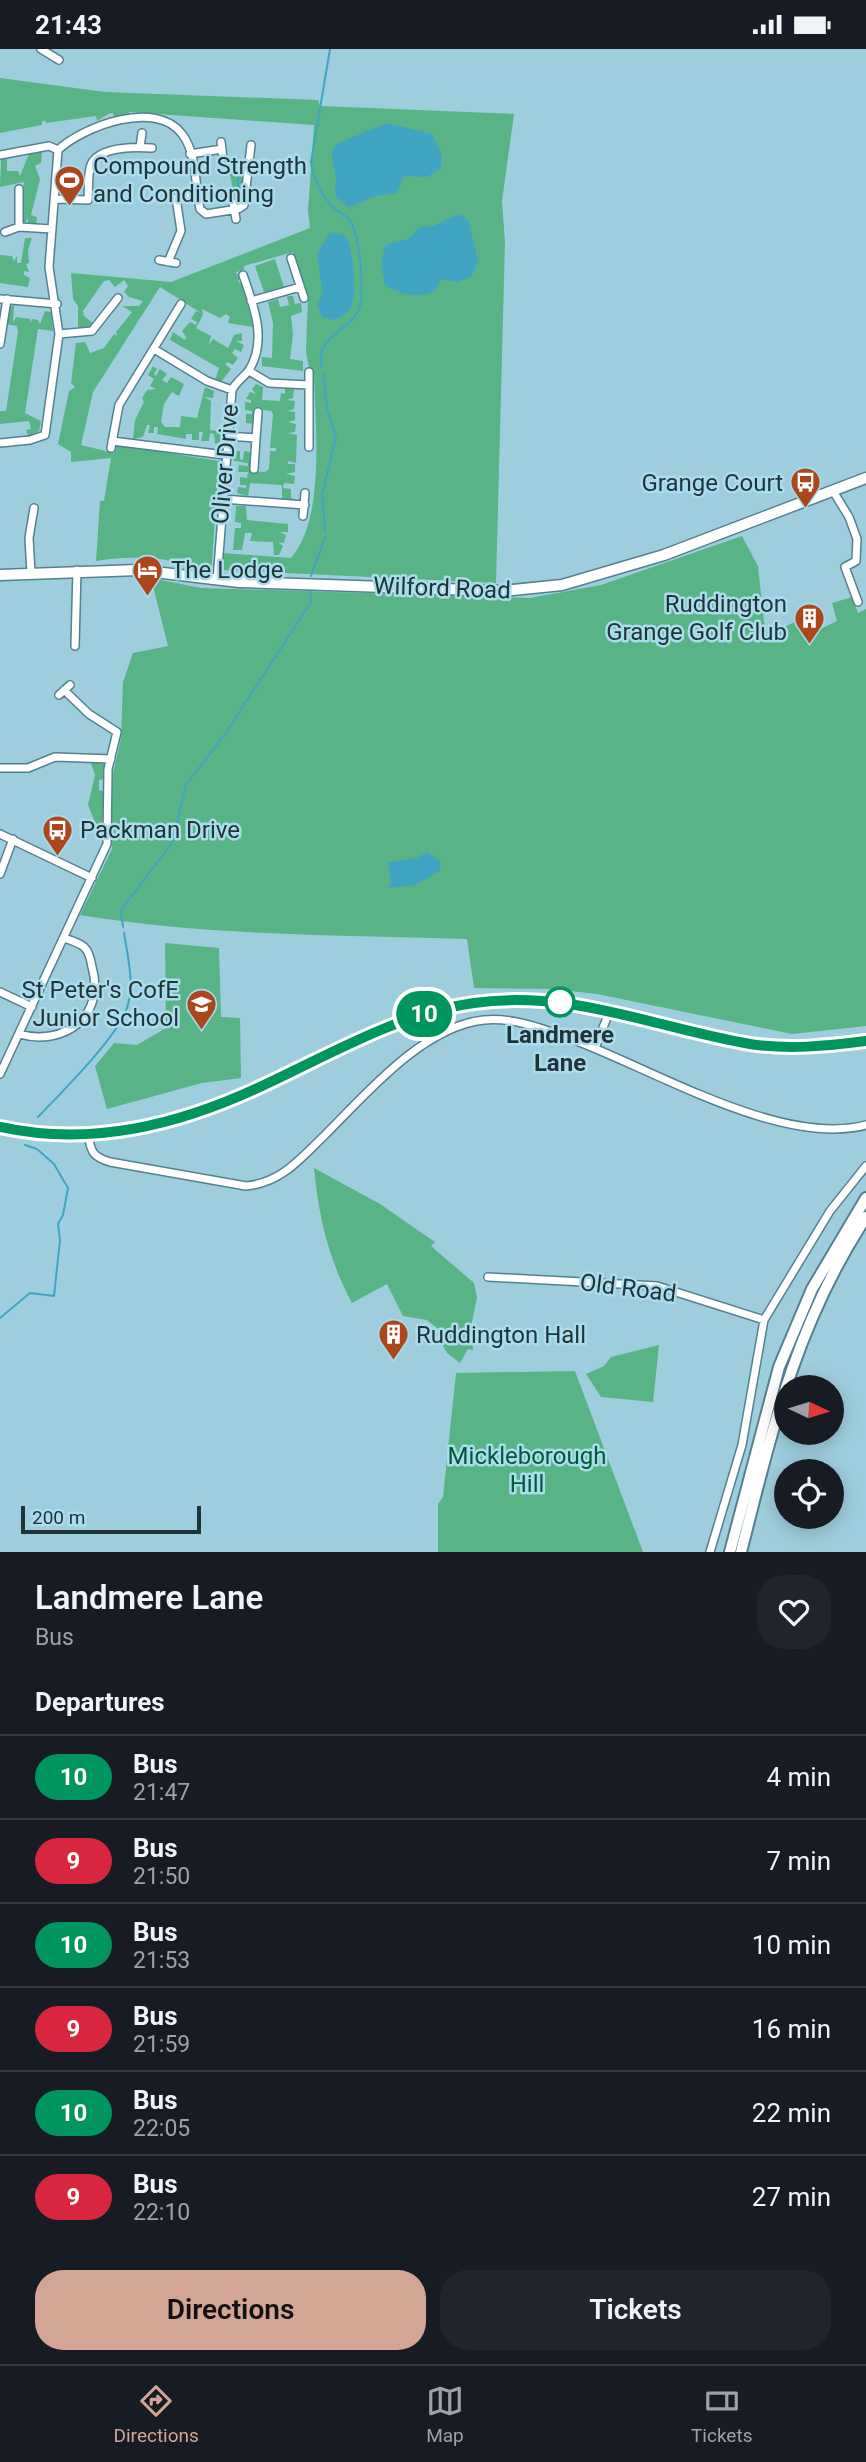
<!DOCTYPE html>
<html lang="en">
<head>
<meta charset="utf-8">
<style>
  body { margin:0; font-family:Roboto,sans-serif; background:#20242c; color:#f1f3f6; height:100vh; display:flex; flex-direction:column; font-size:26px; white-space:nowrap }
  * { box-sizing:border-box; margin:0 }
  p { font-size:23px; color:#9ea1a6 }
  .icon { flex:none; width:38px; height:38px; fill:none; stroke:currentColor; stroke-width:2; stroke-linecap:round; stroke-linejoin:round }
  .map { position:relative; height:1503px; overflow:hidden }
  .details { display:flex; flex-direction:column; background:#171b24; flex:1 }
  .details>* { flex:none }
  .badge { padding:0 14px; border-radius:23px; font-size:24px; line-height:46px }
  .needle { width:46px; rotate:94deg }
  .controls { position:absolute; left:774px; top:1326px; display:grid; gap:14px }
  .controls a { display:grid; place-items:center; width:70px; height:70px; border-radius:50%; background:#171b24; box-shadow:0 4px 18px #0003; font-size:35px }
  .scale { position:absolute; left:21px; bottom:18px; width:180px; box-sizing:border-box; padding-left:7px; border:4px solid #1f3339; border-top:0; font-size:19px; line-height:24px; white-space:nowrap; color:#1f3339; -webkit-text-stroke:5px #abdcec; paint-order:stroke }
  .map>.badge { position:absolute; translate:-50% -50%; box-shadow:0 0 0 4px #fff }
  h2 { padding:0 35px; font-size:26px; line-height:63px }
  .round { display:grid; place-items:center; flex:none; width:74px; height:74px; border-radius:28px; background:#20242c }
  .head { display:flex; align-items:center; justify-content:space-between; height:119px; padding:0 35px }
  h1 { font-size:33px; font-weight:600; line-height:52px }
  .primary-button { display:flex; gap:14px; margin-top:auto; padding:14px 35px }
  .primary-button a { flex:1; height:80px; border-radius:28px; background:#d2a594; color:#111; font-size:28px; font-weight:600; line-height:80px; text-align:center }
  .primary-button a+a { background:#20242c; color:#f1f3f6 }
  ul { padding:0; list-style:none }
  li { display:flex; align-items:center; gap:21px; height:84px; padding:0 35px; border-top:2px solid #363941 }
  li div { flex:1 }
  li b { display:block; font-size:26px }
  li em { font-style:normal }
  li .badge { min-width:77px; font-weight:700; text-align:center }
  .status { display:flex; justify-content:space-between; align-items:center; height:49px; padding:0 35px; background:#171b24; direction:ltr }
  .status svg { height:19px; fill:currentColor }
  .dock { display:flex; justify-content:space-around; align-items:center; height:98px; border-top:2px solid #363941; background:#171b24; font-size:19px; color:#9ea1a6 }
  .dock a { display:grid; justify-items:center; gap:4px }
  .dock .on { color:#d2a594 }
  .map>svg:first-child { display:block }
  .green { fill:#58b386 }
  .water { fill:#40a5c2 }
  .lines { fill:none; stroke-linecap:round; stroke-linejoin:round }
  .stream { stroke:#40a5c2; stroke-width:2 }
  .minor-casing { stroke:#538190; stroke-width:10 }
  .secondary-casing { stroke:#538190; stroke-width:13 }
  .primary-casing { stroke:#538190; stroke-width:14 }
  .trunk-casing { stroke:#538190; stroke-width:14 }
  .minor { stroke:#fff; stroke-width:7 }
  .secondary { stroke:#fff; stroke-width:10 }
  .primary { stroke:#fff; stroke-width:10 }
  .trunk { stroke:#fff; stroke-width:10 }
  .line-casing { stroke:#fff; stroke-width:16 }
  .line { stroke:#00945e; stroke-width:10 }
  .stop-dot { fill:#fff; stroke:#00945e; stroke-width:3.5 }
  .labels { text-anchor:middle; stroke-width:5; stroke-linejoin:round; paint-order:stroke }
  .poi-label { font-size:24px; fill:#1f3339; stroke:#abdcec; text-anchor:start }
  .street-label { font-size:24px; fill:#1f3339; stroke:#abdcec }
  .stop-label { font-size:24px; font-weight:bold; fill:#1f3339; stroke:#abdcec }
  .park-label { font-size:24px; fill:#005938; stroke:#abdcec }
</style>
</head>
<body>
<div class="status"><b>21:43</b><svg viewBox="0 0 49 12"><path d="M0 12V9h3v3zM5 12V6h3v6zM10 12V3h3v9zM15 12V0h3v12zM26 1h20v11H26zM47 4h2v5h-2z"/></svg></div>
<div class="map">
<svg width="866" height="1503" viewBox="0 0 866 1503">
  <rect width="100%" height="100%" fill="#9ecede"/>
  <path class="green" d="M0 29 105 43 318 51 320 57 514 65 502 152 505 193 496 534 223 521V504L291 509C326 469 315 374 314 323H310L306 303 308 250 293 203 244 217V220L235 224 240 226 236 227 241 228 238 232 244 239 253 278 228 274 230 268 226 265 220 269 202 260 203 266 196 279 211 287 209 296 213 290 228 299 234 286 242 284V292H236L244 296 241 303 235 300 232 304 238 309 233 316 228 313 225 315 231 320 221 333 215 331 219 319 170 291 173 283 185 291 186 288 182 282 190 273 196 276 197 273 191 270 196 262 201 264 160 238 93 343 81 396 114 404 118 396 219 412 211 525C195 523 190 517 175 513 153 507 118 508 96 512L100 452H104L111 409 71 413V403L58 395 69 342 75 338 71 334 76 294 85 293 90 304 104 299 114 285 117 287 116 283 132 263 122 257H139L143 252 129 248 124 243 128 237 124 231 115 238 109 231 104 232 83 262 84 267 94 275 90 280 78 281V257L73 250 71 224 171 233 310 179 308 162 314 76 129 63V66L114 68 113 64 108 65 97 72 96 67 46 74 45 72H42V76L0 84Z
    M42 102 41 114 35 117 40 130 31 166 37 168 36 176 28 175V169L25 175 21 174 19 167H25L19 165 24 133 0 138 1 111 7 109V122H18L20 127 29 105Z
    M227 110 245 113 242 152 236 156Z
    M25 189H32L28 201 29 214 26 215 29 223 24 222V226L30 229 28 238 0 234V206L12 207 14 212 17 207V214H21Z
    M275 210 284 238 264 243 255 217Z
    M287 247H293L295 255 301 254 302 263 291 267 293 285 290 310 303 312V322L262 317V308L272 309 273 274 268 253 278 250 280 258 289 256Z
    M14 256 13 274 16 268 30 270 31 274 32 270 38 271 40 275 45 262 51 263 53 282 38 280 25 364 41 372 39 382 28 387 26 381 31 380 29 372 0 375V362H6L18 283 17 277 5 275 9 258Z
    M153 317 157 320 154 325 156 327 160 320 167 325 162 331 167 334 171 328 184 335 179 347 172 343 164 355 161 373 165 378H180L181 367 197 369 205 338 214 342 213 349 204 348 211 352 210 381 224 383V392L215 395 214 385 210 384 209 392H201L203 383H199V391H192V385H186V390L157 385 158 378H154V384H148L150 376H147L143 388 133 390 135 371 144 353 142 349 147 341 156 340 150 337 154 330 148 326Z
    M256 335 263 338 262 351 280 352 281 344 285 345V340H294L293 349 287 351 295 352 294 360 287 362 295 363V371L288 373 296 375 295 383 288 384 297 386 296 414 288 412V415H295V423L286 425 295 427 294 435 284 434 283 439 291 440V449L297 451H282V436L250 434 248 447 237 444 238 438 246 439V436H240V428L247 429 248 423H238L239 416 248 417V414L234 412 232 402H240V410L243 411 244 402 250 403 251 422 265 423 269 420 270 402H276V399H270L273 365 271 362 256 360 254 375 246 374V365H252V362L245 361V353L251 354V351L246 350 250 343 256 345 252 340Z
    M236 457H246L247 471 288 475V483H280L286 486 284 494 278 493 283 497 279 506H274L273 493 250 492 252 484H245L242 501H233L235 479H241V474L235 473Z
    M742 487 758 517 764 573 769 585 799 571 808 586 837 572 832 554 852 548 858 564 866 560V977L792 985 597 945 552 940 474 939 467 890C338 886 208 887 80 866L112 800V729L121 690 123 633 133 604 168 597 151 529 201 539 530 549 601 536Z
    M90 711 104 715V730L99 731V741L103 742 102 790 88 756 95 726Z
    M165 894 219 899 221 968 240 969 241 1029 202 1034 107 1060 95 1017 114 994 137 996 166 979Z
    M314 1119 380 1155 435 1193 431 1197 474 1234 477 1249 471 1277 473 1301 468 1300 460 1314 447 1304 440 1292 442 1283 427 1271 403 1267 387 1235 352 1254C328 1209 319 1169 314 1119Z
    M659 1296 653 1353 601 1348 586 1325 604 1317 611 1308Z
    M575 1322 643 1503H438V1455L443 1448 456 1324Z"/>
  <path class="water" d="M387 74 432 85 442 105 441 119 427 128 404 127 397 144 375 147 349 158 336 148 334 139 337 133 331 104 336 95Z
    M459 165 468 170 478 211 472 227 456 233 440 230 437 240C424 251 397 246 385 235L381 217 384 199 388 195 408 190 421 178 433 177Z
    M330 183 346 187C353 200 358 245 351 258 347 265 341 268 334 271L322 268 317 256 323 245 317 205Z
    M427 803 441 813 440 822 415 836 388 839 391 833 388 813 417 809Z"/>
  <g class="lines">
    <path class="stream" d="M237 117 239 142
      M322 318C313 285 356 282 361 253 363 234 360 183 348 169 345 166 339 164 335 160 322 147 313 132 311 113L330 0
      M323 325 327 361 336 388 322 446 325 482
      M311 527 325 488
      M123 878 121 861 172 794 186 736 225 685 311 553 310 542
      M38 1068C60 1045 113 992 125 964 136 940 128 909 124 884
      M0 1269 30 1244 54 1247 60 1191 58 1175 63 1166 68 1139 54 1115 37 1100 25 1096"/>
    <defs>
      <path id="minor" d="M41 0 59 11
        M221 93 223 109
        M140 98 142 84
        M58 101C84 77 156 50 182 85 197 104 195 137 200 160L206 165 238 160 244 156 251 96
        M190 105 222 100
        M0 106 49 97 58 101
        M19 140V178L52 180
        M55 150 88 151C89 140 87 120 93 112 105 97 136 98 152 99
        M233 154 236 170
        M5 183 19 178
        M291 209 304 249
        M159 211 176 214
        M168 213 181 182 176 149 197 142
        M0 250 57 255
        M251 252 300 238
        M59 285 92 282 118 249
        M0 295 7 250
        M154 300 207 332 232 341
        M249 322 269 334 309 336
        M227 387 256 389 254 420
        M256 389 258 363
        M112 392 225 406
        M0 394 30 391 45 386 59 285 49 218 58 101
        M309 398V323
        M111 399 119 356 181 255
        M833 442 849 468 857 490 856 512 845 518 858 553
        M222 450 305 456
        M303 467 305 444
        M31 524 29 489 34 459
        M217 531 232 341C236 333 244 328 249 321 268 291 253 255 243 226
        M75 597 77 521
        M59 646 70 636
        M0 719H28L55 708 111 710
        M0 785 92 829
        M0 825 13 790
        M0 943 32 958
        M19 985C65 998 106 966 92 918 91 912 89 902 84 898 80 894 70 891 64 889
        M595 999 610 961
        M0 1025 107 795 108 720 117 683 89 665 64 641
        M88 1086C91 1103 93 1108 110 1113L246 1137C281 1134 300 1110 324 1087 365 1046 423 977 484 971 511 968 541 979 566 988 648 1017 780 1099 866 1076
        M488 1228 657 1237 764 1271
        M710 1503 742 1396 764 1271 830 1162 866 1117"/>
      <path id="secondary" d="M0 526 138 521 239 533 502 542 562 536 664 506 866 429"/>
      <path id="primary" d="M0 1078C91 1098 179 1076 262 1037 331 1005 397 965 474 954 570 940 656 980 750 995 788 1001 828 997 866 992"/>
      <path id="trunk" d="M730 1503 779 1318 812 1240 866 1149
        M741 1503C772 1381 796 1275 866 1168"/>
    </defs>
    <use href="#minor" class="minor-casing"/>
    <use href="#secondary" class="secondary-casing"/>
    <use href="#primary" class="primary-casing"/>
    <use href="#trunk" class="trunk-casing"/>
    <use href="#minor" class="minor"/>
    <use href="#secondary" class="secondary"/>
    <use href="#primary" class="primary"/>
    <use href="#trunk" class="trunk"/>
  </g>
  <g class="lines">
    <defs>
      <path id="line" d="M0 1078C91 1098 179 1076 262 1037 331 1005 397 965 474 954 570 940 656 979 750 995 788 1001 827 997 866 992"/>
    </defs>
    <use href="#line" class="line-casing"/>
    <use href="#line" class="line"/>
  </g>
  <defs>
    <symbol id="stadium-pin" viewBox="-11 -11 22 30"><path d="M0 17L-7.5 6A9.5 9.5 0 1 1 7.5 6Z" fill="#ac461d" stroke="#abdcec"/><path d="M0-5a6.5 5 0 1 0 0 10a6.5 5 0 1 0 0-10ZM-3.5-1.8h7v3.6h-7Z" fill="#fff"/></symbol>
    <symbol id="bus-pin" viewBox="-11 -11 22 30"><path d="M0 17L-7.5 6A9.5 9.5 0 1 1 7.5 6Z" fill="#ac461d" stroke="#abdcec"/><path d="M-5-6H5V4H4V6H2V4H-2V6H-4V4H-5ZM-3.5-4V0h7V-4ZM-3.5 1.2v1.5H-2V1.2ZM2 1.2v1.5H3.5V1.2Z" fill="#fff"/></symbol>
    <symbol id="hotel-pin" viewBox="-11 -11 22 30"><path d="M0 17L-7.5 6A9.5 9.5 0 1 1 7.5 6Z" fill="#ac461d" stroke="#abdcec"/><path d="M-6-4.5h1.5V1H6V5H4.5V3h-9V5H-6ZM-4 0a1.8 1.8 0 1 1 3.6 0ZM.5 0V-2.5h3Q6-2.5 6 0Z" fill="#fff"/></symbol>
    <symbol id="building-pin" viewBox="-11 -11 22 30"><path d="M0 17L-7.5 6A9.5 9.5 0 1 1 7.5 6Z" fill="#ac461d" stroke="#abdcec"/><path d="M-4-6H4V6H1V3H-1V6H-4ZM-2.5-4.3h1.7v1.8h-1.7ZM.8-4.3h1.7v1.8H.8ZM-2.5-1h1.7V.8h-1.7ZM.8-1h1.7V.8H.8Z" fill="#fff"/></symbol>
    <symbol id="school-pin" viewBox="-11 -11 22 30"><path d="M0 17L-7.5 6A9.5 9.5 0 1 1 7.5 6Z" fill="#ac461d" stroke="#abdcec"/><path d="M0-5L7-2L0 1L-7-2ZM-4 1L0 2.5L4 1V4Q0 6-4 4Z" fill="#fff"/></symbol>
  </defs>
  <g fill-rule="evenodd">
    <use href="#stadium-pin" x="52" y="114" width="35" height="47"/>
    <use href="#bus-pin" x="788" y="416" width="35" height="47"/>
    <use href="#hotel-pin" x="130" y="504" width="35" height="47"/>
    <use href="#building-pin" x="792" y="552" width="35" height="47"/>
    <use href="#bus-pin" x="40" y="764" width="35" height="47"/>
    <use href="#school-pin" x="184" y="938" width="35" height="47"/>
    <use href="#building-pin" x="376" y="1268" width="35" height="47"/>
  </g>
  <circle class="stop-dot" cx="560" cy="953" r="14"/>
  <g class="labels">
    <g class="poi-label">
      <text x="93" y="125">Compound Strength<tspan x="93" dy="28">and Conditioning</tspan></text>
      <text x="783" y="442" text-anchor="end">Grange Court</text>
      <text x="171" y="529">The Lodge</text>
      <text x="787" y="563" text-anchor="end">Ruddington<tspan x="787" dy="28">Grange Golf Club</tspan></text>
      <text x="80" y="789">Packman Drive</text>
      <text x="179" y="949" text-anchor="end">St Peter's CofE<tspan x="179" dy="28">Junior School</tspan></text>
      <text x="416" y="1294">Ruddington Hall</text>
    </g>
    <g class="street-label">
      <text transform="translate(225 415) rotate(-85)" y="8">Oliver Drive</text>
      <text transform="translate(442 539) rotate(2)" y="8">Wilford Road</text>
      <text transform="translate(628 1239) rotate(7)" y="8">Old Road</text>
    </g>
    <g class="stop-label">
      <text x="560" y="994">Landmere<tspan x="560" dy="28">Lane</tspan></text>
    </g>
    <g class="park-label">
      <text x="527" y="1415">Mickleborough<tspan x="527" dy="28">Hill</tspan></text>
    </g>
  </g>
</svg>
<div class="controls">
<a><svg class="needle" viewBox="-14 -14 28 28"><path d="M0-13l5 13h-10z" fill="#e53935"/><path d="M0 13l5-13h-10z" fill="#9ea1a6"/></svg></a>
<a><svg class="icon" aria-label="locate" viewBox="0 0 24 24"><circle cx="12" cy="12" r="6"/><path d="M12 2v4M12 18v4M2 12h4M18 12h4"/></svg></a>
</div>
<div class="scale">200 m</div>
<b class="badge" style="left:424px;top:965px;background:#00945e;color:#fff">10</b>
</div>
<section class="details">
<div class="head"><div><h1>Landmere Lane</h1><p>Bus</p></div><a class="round"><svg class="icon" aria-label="heart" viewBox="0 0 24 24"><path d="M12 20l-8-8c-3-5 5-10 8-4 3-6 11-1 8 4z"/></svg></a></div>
<h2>Departures</h2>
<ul>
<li><span class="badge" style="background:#00945e;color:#fff">10</span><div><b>Bus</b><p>21:47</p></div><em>4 min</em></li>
<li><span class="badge" style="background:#d7263d;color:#fff">9</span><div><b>Bus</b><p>21:50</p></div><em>7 min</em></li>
<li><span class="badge" style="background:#00945e;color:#fff">10</span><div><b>Bus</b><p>21:53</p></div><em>10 min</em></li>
<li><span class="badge" style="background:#d7263d;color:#fff">9</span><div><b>Bus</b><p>21:59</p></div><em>16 min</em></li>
<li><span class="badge" style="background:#00945e;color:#fff">10</span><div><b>Bus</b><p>22:05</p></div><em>22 min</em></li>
<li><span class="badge" style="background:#d7263d;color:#fff">9</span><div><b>Bus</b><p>22:10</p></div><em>27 min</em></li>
</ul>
<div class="primary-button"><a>Directions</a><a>Tickets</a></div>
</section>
<nav class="dock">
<a class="on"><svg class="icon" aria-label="directions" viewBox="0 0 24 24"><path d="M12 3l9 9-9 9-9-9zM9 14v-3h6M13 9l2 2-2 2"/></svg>Directions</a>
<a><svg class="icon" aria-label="map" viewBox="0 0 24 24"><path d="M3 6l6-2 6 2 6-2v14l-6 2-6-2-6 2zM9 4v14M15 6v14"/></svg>Map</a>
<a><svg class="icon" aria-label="tickets" viewBox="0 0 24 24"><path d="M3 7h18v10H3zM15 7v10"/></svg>Tickets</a>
</nav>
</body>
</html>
